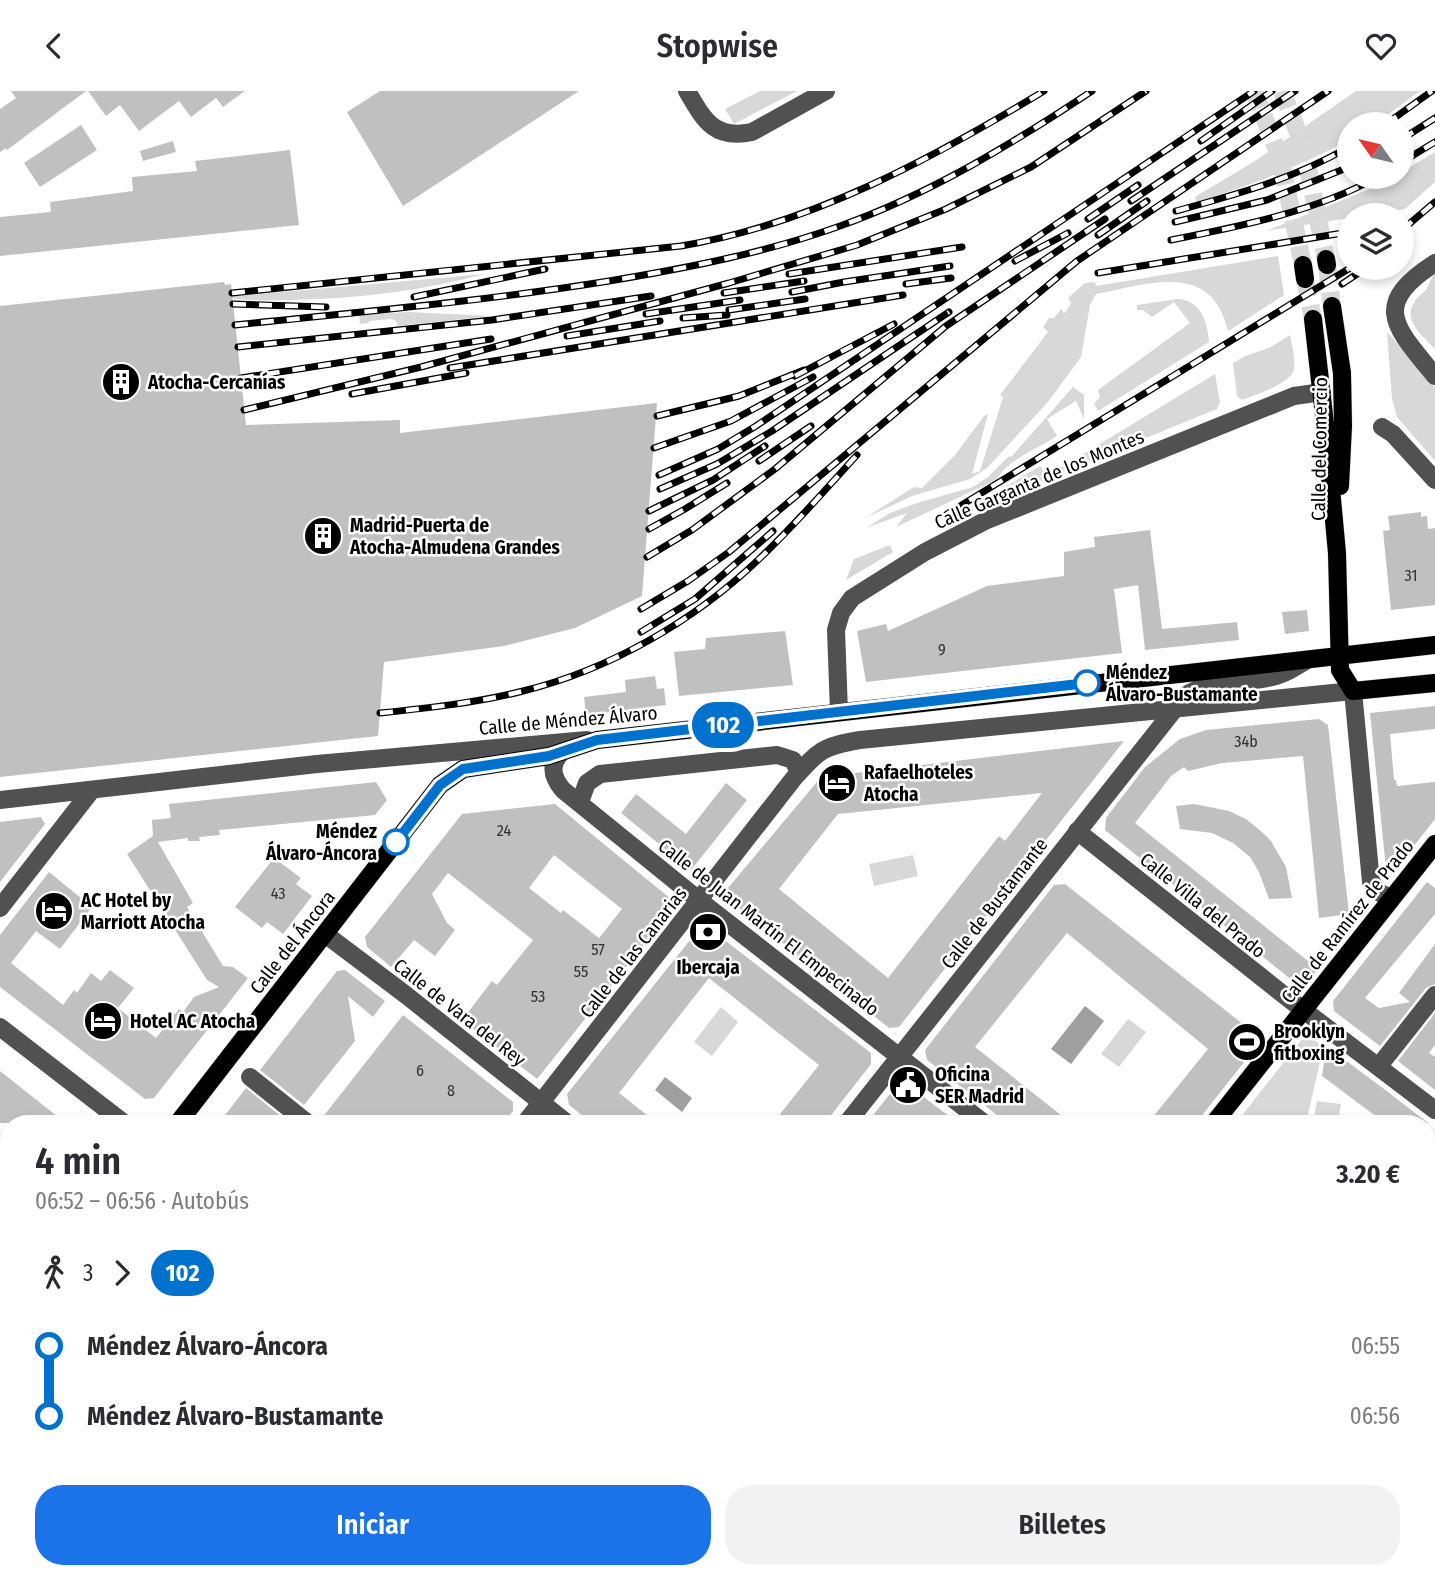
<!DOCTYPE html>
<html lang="es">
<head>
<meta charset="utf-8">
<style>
  body { margin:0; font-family:"Fira Sans Condensed",sans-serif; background:#f2f2f3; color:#2b2b33; height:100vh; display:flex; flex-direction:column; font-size:26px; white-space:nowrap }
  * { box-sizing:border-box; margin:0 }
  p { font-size:23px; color:#7c7c81 }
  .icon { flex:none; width:38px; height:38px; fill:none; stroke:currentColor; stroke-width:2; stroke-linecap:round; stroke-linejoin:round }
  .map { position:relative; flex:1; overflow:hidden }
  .side { position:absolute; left:0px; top:1024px; width:1435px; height:464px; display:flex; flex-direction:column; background:#fff; border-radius:28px 28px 0 0; box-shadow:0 4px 10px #0003 }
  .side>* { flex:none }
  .badge { padding:0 14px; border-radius:23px; font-size:24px; line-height:46px }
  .needle { width:46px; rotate:304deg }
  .tools { position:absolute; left:1337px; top:21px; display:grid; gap:14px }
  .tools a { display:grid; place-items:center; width:77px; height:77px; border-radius:50%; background:#fff; box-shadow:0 4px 10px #0003; font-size:35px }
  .map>.badge { position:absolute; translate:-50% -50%; box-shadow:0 0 0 4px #fff }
  .legs { display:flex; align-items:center; gap:10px; height:77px; padding:0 35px; font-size:23px }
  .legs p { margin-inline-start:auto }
  .head { display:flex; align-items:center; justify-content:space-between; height:119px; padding:0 35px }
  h1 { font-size:38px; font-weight:600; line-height:52px }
  .cta { display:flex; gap:14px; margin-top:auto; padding:14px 35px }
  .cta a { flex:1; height:80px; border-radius:28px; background:#1a73e8; color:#fff; font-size:28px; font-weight:600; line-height:80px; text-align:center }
  .cta a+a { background:#f2f2f3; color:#2b2b33 }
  ul { padding:0 35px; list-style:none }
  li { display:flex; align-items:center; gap:24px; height:70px; font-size:26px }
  li i { display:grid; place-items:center; width:10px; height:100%; margin:0 9px; background:currentColor }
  li i::after { content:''; width:18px; height:18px; margin:-9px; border:5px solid; border-radius:50%; background:#fff }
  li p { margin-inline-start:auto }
  li:first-child i { background:linear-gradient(#0000 50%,currentColor 0) }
  li:last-child i { background:linear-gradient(currentColor 50%,#0000 0) }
  header { display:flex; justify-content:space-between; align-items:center; height:91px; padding:0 35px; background:#fff; font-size:32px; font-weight:600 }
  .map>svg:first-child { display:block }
  .green { fill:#d8d8d8 }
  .water { fill:#9f9f9f }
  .building { fill:#c0c0c0; fill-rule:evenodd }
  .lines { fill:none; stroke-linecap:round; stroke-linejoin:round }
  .major-tunnel { stroke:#d9d9d9; stroke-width:18; stroke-dasharray:18 9; stroke-linecap:butt }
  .major-casing { stroke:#dbdbdb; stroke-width:19 }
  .minor { stroke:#515151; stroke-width:18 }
  .major { stroke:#000; stroke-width:18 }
  .rail-casing { stroke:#000; stroke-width:7 }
  .rail { stroke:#fff; stroke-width:4.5; stroke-dasharray:13; stroke-linecap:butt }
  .line-1-casing { stroke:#fff; stroke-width:16 }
  .line-1 { stroke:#0072ce; stroke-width:10 }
  .stop-1-dot { fill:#fff; stroke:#0072ce; stroke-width:3.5 }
  .labels { text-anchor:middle; stroke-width:5; stroke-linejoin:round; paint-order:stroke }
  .number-label { font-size:16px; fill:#303030 }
  .poi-label { font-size:19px; font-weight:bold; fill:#000; stroke:#fff; text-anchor:start }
  .street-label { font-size:19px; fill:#000; stroke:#fff }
  .stop-label { font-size:19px; font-weight:bold; fill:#000; stroke:#fff; text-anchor:start }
</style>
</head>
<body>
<header><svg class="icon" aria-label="back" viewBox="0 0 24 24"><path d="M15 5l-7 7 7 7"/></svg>Stopwise<svg class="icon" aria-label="heart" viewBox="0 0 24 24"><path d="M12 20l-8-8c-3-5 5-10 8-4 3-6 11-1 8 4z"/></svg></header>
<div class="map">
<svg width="1435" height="1487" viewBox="0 0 1435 1487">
  <rect width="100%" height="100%" fill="#fff"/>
  <path class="green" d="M760 0H797L734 33 725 18Z
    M1356 0H1420L1375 33H1349V49C1300 75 1250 95 1196 111L1195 106 1255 70Z
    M1435 61V91L1405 118 1366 124H1349V127L1266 140 1382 93 1394 86H1402V81Z
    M1278 165 1284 204 1228 240C1212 169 1148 193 1096 203L1090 214 1081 266 1048 311 987 377 970 388 912 405 865 427 914 396 922 397 955 364 984 325 988 323 972 383 980 380 1003 306 1000 304 1048 241 1043 236 1049 227H1054L1061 218 1064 222 1066 221 1071 212 1068 207 1085 192 1095 191 1096 195Z
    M1435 182V258C1423 245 1401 229 1415 210 1418 205 1424 202 1427 197 1430 192 1430 188 1435 182Z
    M485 183C421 200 356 208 289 209 268 209 246 211 225 206Z
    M1178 208C1201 210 1207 229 1209 251L1098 320 1094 313 1100 306 1098 299 1190 232 1174 211 1152 226 1143 219H1137V214Z
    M408 221 491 225 397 235 396 230 391 228 369 230V232L360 233 359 224Z
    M1387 241 1435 296V370L1397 326 1392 308Z
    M1290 244C1292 254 1295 267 1294 278 1292 292 1255 304 1242 309L1237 305 1233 272 1245 265 1269 257Z
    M1215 283 1220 311 1217 318 1003 405 1000 399 1040 375 1047 385Z
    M1073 296 1084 304V328L1076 310 1047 328 1057 345C1037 358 1009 368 996 389L896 436 907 422 866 437 890 422 917 412 973 396 988 386 1009 365 1011 366Z
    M890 454 893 461 846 489 854 468Z
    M913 764 918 785 874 795 869 773Z
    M721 916 738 931 712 965 694 951Z
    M1128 928 1146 941 1119 976 1101 963Z
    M1306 943 1328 959 1320 971 1306 1032H1236Z
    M1317 1010 1341 1013 1338 1032H1313Z
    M1435 1109V1193L1426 1198V1113Z"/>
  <path class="water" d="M1085 915 1104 930 1071 973 1051 958Z
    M665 986 692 1007 682 1021 655 999Z"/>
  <path class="building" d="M11 0H86L7 59 6 57 0 61V18L16 7Z
    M88 0H245L223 16 216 7 191 26 179 10 139 40 120 14 106 25Z
    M380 0H579L403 115 347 21Z
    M81 34 97 59 40 96 24 72Z
    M173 50 176 61 143 70 140 60Z
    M290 59 299 134 0 165V126L51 121 50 111 133 100 132 86 197 80 195 70Z
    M224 191 225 194 231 193 246 334 400 329V342L657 312 642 505 575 537 504 555 384 571 378 645 0 686V215Z
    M1421 421V426L1427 425 1428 438 1435 437V514L1391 519 1383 440 1390 439 1388 425Z
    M1150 439 1162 538 1237 531 1239 549 1145 559 1138 494 1114 498 1122 562 866 591 857 540 886 533 888 540 987 495 1064 485V461L1095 456 1094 446Z
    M1307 519 1309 540 1285 543 1282 521Z
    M785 540 793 594 679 605 674 561 705 558 706 547Z
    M655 585 657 598 664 597 666 614 586 624 584 606 626 601 625 589Z
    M1435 615V638L1390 643 1394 689H1396L1397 695 1435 691V728L1395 779 1386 777 1370 622Z
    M1319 628 1328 634 1349 823 1319 827 1303 665 1222 672 1188 680 1184 676 1171 685 1135 732 1318 878 1303 898 1105 739 1106 727 1145 676 1180 648 1206 639Z
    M1124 650 899 936 889 937 730 810 728 797 821 686ZM1042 702 1005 750 999 745 888 887 779 798 838 723Z
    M376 691 387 709 375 724 219 739 220 744 199 746 200 750H188V747L158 751 193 812 187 816 223 875 233 876 248 887 154 1007 145 1008 0 896V844L49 781 92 816 60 858 36 840 11 872 63 914 74 899 77 902 91 882 101 890 110 879 134 897 118 917 156 947 179 918 183 921 194 906 219 896 207 889 127 763 153 745 152 729 171 727 169 713Z
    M726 692 747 709 691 779 621 722 636 703 686 743Z
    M555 713 677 813 537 988 462 929 492 890 497 894 533 849 448 782 432 803 447 832 455 839 435 865 414 849 391 876 367 856 365 846 462 723ZM554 764 622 818 599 847 563 819 561 822 529 797Z
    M1194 713 1229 720 1246 728 1262 741 1271 750 1286 776 1292 807 1269 808 1259 781 1250 766 1233 752 1212 742 1180 738 1176 715Z
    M41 726 45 733 0 791V731Z
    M274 767 301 787 296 793 312 805 283 843 267 831 262 837 235 816Z
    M1427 791 1435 797V823L1365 907 1379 917 1410 911 1399 902 1435 853V893L1426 897 1380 955 1334 920 1333 910Z
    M1065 793 1253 941 1256 956 1196 1032H1148L1208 958 1067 842 975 956 1071 1032H1007L927 969 925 959 1054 794Z
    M709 837 871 962V973L825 1032H773L819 974 709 887 619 1002 657 1032H592L569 1014 567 1003 698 839Z
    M345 879 385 910 373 926 348 905 355 950 304 1014 260 979 337 880Z
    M1435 922V954L1429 962 1435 966V999L1398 970Z
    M403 924 513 1011V1020L503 1032H318Z
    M1333 960 1388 1001 1428 1032H1385L1322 985 1324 972Z
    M0 980 53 1022 67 1032H0Z
    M908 994 958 1032H867L896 995Z
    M246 997 289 1032H219Z"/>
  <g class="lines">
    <path class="major-tunnel" d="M1254 0 1280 67 1303 174
      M1282 0 1304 57 1326 168
      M1327 174 1332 215
      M1305 188 1313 228"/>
    <defs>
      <path id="major" d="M1326 168 1327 174
        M1303 174 1305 188
        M1332 215 1342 282 1343 335 1340 395
        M1313 228 1325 333 1337 462 1340 579 1353 600 1435 592
        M178 1032 440 694 463 678 549 665 597 649 1435 554
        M1214 1032 1435 753
        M0 1261 9 1250
        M828 1487 845 1479"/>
    </defs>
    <use href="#major" class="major-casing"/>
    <path class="minor" d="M687 0C704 29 714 49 752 41L826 0
      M1435 172C1369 214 1396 237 1435 285
      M1382 336 1393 343 1435 389
      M839 621 836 539 841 522 852 507 925 461 985 430 1294 305 1322 301
      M562 661C549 674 552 686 563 699L700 810 984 1032
      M0 709 317 673 587 649
      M580 711 587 692 600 683 777 664 793 669 799 681
      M1077 740 1289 908 1435 1019
      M0 817 91 700
      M325 843 406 904 567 1032
      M0 936 124 1032
      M1379 975 1435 904
      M250 986 305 1030
      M525 1032 794 687C819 659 823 655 860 649L1353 600 1371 791 1380 802 1392 807
      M847 1032 1185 605C1208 588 1244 593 1272 586 1285 583 1296 576 1307 569
      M0 1279 9 1286
      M0 1407 9 1396
      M252 1479 263 1487
      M692 1479 703 1487
      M172 1487 178 1479
      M490 1487 496 1479"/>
    <use href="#major" class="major"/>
    <defs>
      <path id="rail" d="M1386 33 1432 0
        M1402 48 1435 27
        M1201 50 1272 0
        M1402 71 1435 51
        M1131 110 1295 0
        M1176 120C1238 103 1293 88 1349 56
        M1088 128 1138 94
        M1175 131 1267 109 1349 76
        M1402 139 1435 111
        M1098 144 1147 110
        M1171 149C1237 136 1318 120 1377 86
        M1015 170 1068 142
        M1098 182 1349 141
        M789 183 962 156
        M906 193 951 187
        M1342 193 1366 177
        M792 201 844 191 950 175
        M232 202 681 155C812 133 931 68 1044 0
        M724 202 804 190
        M414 206 545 178
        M233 213 326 216
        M729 219 805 208
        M646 223 740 209
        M683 227 727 224
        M235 234C360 221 485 210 609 190 687 177 765 162 840 135 930 103 1012 53 1092 0
        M567 245 660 230
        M238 256 492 229 651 205
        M450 277 903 204
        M795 285 894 233
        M241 287 491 248
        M352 303 466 282
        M244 319 421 276 729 192 857 154 946 118 1031 76 1146 0
        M657 325 739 305 804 279
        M654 357 731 330 813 286
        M759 370 811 335
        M659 384 718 358 756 335 1254 0
        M660 398 717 373 772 340 949 221
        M649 420 713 389 765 355
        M947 423 1350 177
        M649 438 685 418 727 392
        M647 466 692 439 775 378 946 235 1105 128
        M641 518 688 490 729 461 1077 170 1328 0
        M641 541 695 508 773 440
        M380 622C428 617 476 612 523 600 609 579 694 530 758 469 793 436 825 399 857 364
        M1426 1252 1435 1247
        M1426 1278 1435 1277
        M899 1487 917 1479
        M918 1487 937 1479"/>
    </defs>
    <use href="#rail" class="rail-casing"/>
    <use href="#rail" class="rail"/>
  </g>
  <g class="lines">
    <defs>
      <path id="line-1" d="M396 751 440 694 463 678 549 665 597 649 1087 592"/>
    </defs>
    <use href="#line-1" class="line-1-casing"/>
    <use href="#line-1" class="line-1"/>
  </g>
  <defs>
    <symbol id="building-disc" viewBox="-11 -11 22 22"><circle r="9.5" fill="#000" stroke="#fff"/><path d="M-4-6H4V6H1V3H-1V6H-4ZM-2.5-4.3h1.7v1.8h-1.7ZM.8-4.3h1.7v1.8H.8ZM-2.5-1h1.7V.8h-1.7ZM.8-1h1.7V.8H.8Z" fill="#fff"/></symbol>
    <symbol id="hotel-disc" viewBox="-11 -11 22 22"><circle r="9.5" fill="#000" stroke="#fff"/><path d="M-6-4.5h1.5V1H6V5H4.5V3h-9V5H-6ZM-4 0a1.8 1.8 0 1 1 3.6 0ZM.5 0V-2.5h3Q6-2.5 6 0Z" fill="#fff"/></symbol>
    <symbol id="bank-disc" viewBox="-11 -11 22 22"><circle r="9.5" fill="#000" stroke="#fff"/><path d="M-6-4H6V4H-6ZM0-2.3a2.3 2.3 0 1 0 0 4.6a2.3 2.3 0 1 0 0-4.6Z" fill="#fff"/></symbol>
    <symbol id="stadium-disc" viewBox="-11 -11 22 22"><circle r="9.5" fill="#000" stroke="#fff"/><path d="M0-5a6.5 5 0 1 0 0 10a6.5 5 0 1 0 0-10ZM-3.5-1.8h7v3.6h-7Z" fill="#fff"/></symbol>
    <symbol id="civic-disc" viewBox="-11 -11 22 22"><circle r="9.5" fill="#000" stroke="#fff"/><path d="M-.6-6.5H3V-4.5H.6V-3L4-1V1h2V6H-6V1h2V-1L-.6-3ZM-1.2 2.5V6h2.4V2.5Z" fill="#fff"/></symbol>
  </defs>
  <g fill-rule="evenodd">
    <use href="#building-disc" x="99" y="269" width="44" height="44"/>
    <use href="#building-disc" x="301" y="423" width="44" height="44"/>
    <use href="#hotel-disc" x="815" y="670" width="44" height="44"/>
    <use href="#hotel-disc" x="32" y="798" width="44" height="44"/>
    <use href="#bank-disc" x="686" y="819" width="44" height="44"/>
    <use href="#hotel-disc" x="81" y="908" width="44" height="44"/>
    <use href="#stadium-disc" x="1225" y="929" width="44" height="44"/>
    <use href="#civic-disc" x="886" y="972" width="44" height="44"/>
  </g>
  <g class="stop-1-dot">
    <circle cx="1087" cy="592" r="12"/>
    <circle cx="396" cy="751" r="12"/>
  </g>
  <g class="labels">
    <g class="number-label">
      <text x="1411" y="490">31</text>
      <text x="942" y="564">9</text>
      <text x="1246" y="656">34b</text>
      <text x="504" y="745">24</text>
      <text x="278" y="808">43</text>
      <text x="598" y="864">57</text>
      <text x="581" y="886">55</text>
      <text x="538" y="911">53</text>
      <text x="420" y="985">6</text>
      <text x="451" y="1005">8</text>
    </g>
    <g class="poi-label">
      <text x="148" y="298">Atocha-Cercanías</text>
      <text x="350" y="441">Madrid-Puerta de<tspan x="350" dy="22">Atocha-Almudena Grandes</tspan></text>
      <text x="864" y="688">Rafaelhoteles<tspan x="864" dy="22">Atocha</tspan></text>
      <text x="81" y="816">AC Hotel by<tspan x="81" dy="22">Marriott Atocha</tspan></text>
      <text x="708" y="883" text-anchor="middle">Ibercaja</text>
      <text x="130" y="937">Hotel AC Atocha</text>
      <text x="1274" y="947">Brooklyn<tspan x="1274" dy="22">fitboxing</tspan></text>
      <text x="935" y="990">Oficina<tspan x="935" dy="22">SER Madrid</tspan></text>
    </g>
    <g class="street-label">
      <text transform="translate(1319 358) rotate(-89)" y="7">Calle del Comercio</text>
      <text transform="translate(1039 388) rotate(-23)" y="7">Calle Garganta de los Montes</text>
      <text transform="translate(568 629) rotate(-5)" y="7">Calle de Méndez Álvaro</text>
      <text transform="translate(994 812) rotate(-52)" y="7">Calle de Bustamante</text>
      <text transform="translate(1203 814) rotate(39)" y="7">Calle Villa del Prado</text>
      <text transform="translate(1347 830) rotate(-52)" y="7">Calle de Ramírez de Prado</text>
      <text transform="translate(769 836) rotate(38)" y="7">Calle de Juan Martín El Empecinado</text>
      <text transform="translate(292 851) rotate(-52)" y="7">Calle del Áncora</text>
      <text transform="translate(633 861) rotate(-52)" y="7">Calle de las Canarias</text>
      <text transform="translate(460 921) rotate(38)" y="7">Calle de Vara del Rey</text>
    </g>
    <g class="stop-label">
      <text x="1106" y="588">Méndez<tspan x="1106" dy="22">Álvaro-Bustamante</tspan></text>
      <text x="377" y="747" text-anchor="end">Méndez<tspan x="377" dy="22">Álvaro-Áncora</tspan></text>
    </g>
  </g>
</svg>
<div class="tools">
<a><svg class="needle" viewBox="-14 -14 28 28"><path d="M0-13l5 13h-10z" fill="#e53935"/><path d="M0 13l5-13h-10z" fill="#7c7c81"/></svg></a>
<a><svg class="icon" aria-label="layers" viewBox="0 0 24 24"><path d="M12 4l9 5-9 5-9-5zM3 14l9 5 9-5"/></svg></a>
</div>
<b class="badge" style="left:723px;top:634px;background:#0072ce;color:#fff">102</b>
<section class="side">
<div class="head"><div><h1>4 min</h1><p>06:52 – 06:56 · Autobús</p></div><b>3.20 €</b></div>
<div class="legs"><svg class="icon" aria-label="walk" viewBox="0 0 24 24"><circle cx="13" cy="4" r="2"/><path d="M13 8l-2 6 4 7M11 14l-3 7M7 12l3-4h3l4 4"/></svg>3<svg class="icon" aria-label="forward" viewBox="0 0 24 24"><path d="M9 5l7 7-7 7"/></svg><b class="badge" style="background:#0072ce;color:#fff">102</b></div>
<ul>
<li><i style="color:#0072ce"></i><b>Méndez Álvaro-Áncora</b><p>06:55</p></li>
<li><i style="color:#0072ce"></i><b>Méndez Álvaro-Bustamante</b><p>06:56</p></li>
</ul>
<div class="cta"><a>Iniciar</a><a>Billetes</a></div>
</section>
</div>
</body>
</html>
